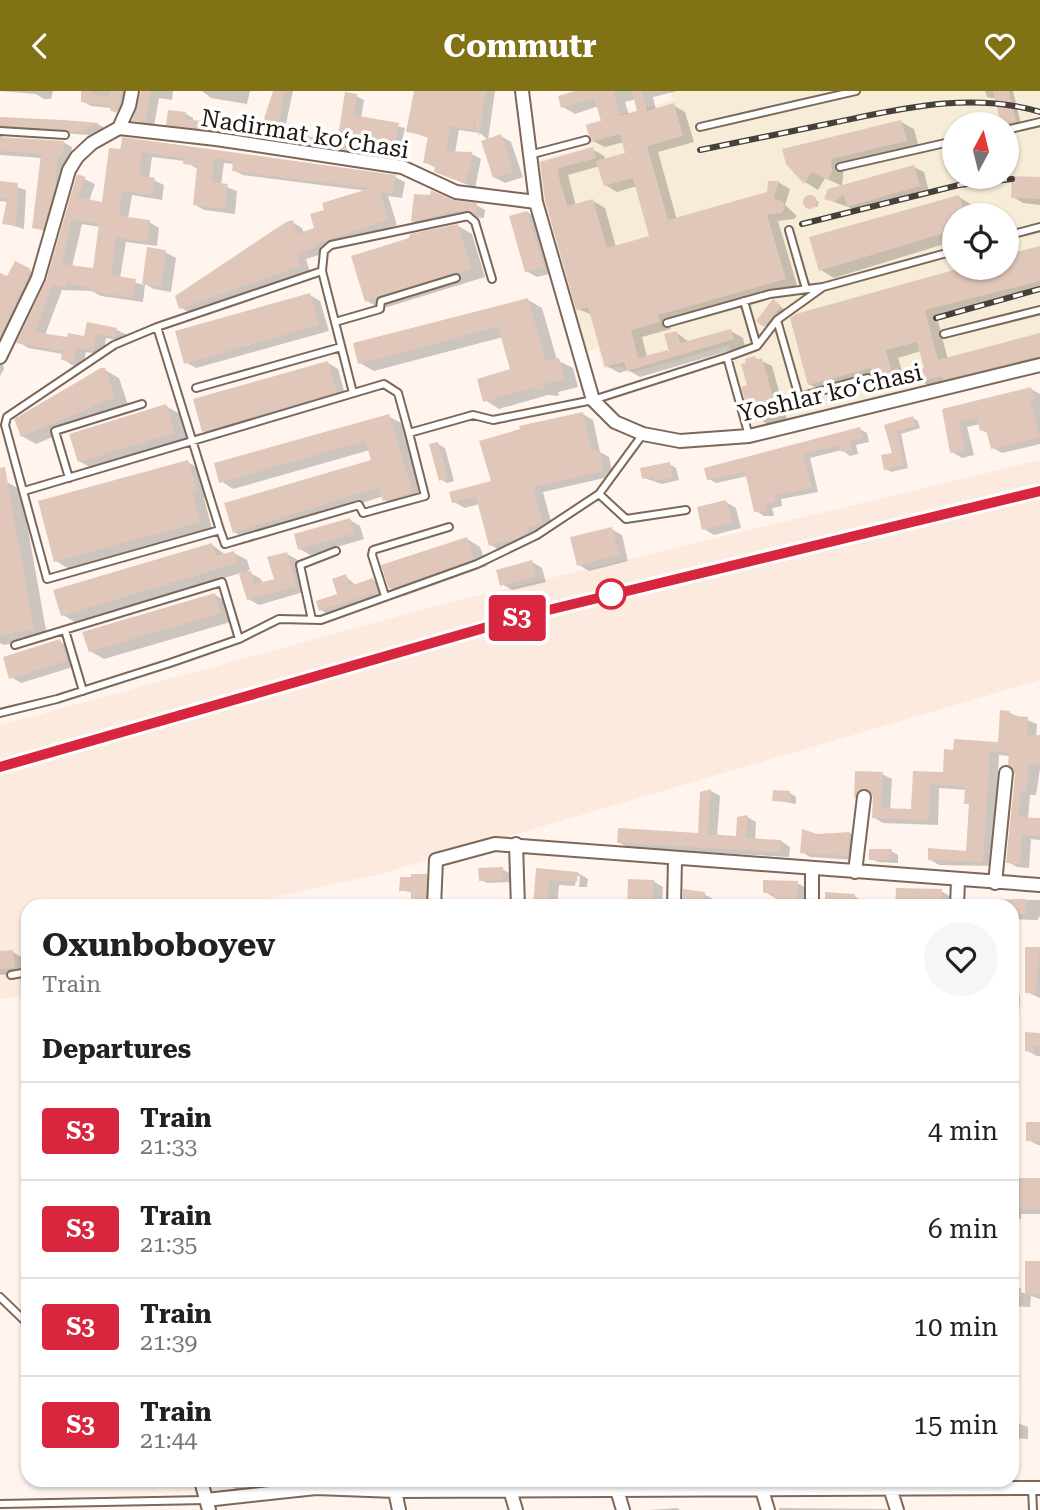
<!DOCTYPE html>
<html lang="en">
<head>
<meta charset="utf-8">
<style>
  body { margin:0; font-family:"Roboto Serif",serif; background:#f6f6f6; color:#202124; height:100vh; display:flex; flex-direction:column; font-size:26px; white-space:nowrap }
  * { box-sizing:border-box; margin:0 }
  p { font-size:23px; color:#757577 }
  .icon { flex:none; width:38px; height:38px; fill:none; stroke:currentColor; stroke-width:2; stroke-linecap:round; stroke-linejoin:round }
  .map { position:relative; flex:1; overflow:hidden }
  .sheet { position:absolute; left:21px; top:808px; width:998px; height:588px; display:flex; flex-direction:column; background:#fff; border-radius:21px; box-shadow:0 2px 5px #0004 }
  .sheet>* { flex:none }
  .badge { padding:0 14px; border-radius:5px; font-size:24px; line-height:46px }
  .needle { width:46px; rotate:7deg }
  .fabs { position:absolute; left:942px; top:21px; display:grid; gap:14px }
  .fabs a { display:grid; place-items:center; width:77px; height:77px; border-radius:50%; background:#fff; box-shadow:0 2px 5px #0004; font-size:35px }
  .map>.badge { position:absolute; translate:-50% -50%; box-shadow:0 0 0 4px #fff }
  h2 { padding:0 21px; font-size:26px; line-height:63px }
  .round { display:grid; place-items:center; flex:none; width:74px; height:74px; border-radius:37px; background:#f6f6f6 }
  .overview { display:flex; align-items:center; justify-content:space-between; height:119px; padding:0 21px }
  h1 { font-size:33px; font-weight:700; line-height:52px }
  ul { padding:0; list-style:none }
  li { display:flex; align-items:center; gap:21px; height:98px; padding:0 21px; border-top:2px solid #e0e0e0 }
  li div { flex:1 }
  li b { display:block; font-size:26px }
  li em { font-style:normal }
  li .badge { min-width:77px; font-weight:700; text-align:center }
  header { display:flex; justify-content:space-between; align-items:center; height:91px; padding:0 21px; background:#817315; color:#fff; font-size:32px; font-weight:700 }
  .map>svg:first-child { display:block }
  .industrial { fill:#f7ecd7; fill-rule:evenodd }
  .built { fill:#fdeade }
  .shadow { fill:#0003; fill-rule:evenodd }
  .building { fill:#e1c7ba; fill-rule:evenodd }
  .lines { fill:none; stroke-linecap:round; stroke-linejoin:round }
  .service-casing { stroke:#7c6759; stroke-width:10 }
  .minor-casing { stroke:#7c6759; stroke-width:16 }
  .service { stroke:#fff; stroke-width:6 }
  .minor { stroke:#fff; stroke-width:12 }
  .rail-casing { stroke:#473f39; stroke-width:6 }
  .rail { stroke:#fff; stroke-width:3.5; stroke-dasharray:10; stroke-linecap:butt }
  .line-casing { stroke:#fff; stroke-width:16 }
  .line { stroke:#d7263d; stroke-width:10 }
  .stop-dot { fill:#fff; stroke:#d7263d; stroke-width:3.5 }
  .labels { text-anchor:middle; stroke-width:7; stroke-linejoin:round; paint-order:stroke }
  .street-label { font-size:24px; fill:#1f1711; stroke:#fff }
</style>
</head>
<body>
<header><svg class="icon" aria-label="back" viewBox="0 0 24 24"><path d="M15 5l-7 7 7 7"/></svg>Commutr<svg class="icon" aria-label="heart" viewBox="0 0 24 24"><path d="M12 20l-8-8c-3-5 5-10 8-4 3-6 11-1 8 4z"/></svg></header>
<div class="map">
<svg width="1040" height="1419" viewBox="0 0 1040 1419">
  <rect width="100%" height="100%" fill="#fff5ee"/>
  <path class="industrial" d="M670 0H1040V270L751 336 729 254 626 283 623 275 603 278 598 257 586 261 532 71 590 55 585 33 673 9ZM954 33H1006V86H954ZM954 124H1006V177H954Z"/>
  <path class="built" d="M1040 369V589L380 783 235 815 28 816V904L0 908V634L447 512Z"/>
  <path class="shadow" d="M0 0H53L51 8H44L36 3Z
    M82 0H133L125 25 111 17 91 15 82 10Z
    M142 0H173L172 9 159 7 154 35 134 29Z
    M202 0H250L247 13 211 7Z
    M274 0H293L284 42 339 54 356 5 364 9 361 27 405 37 398 68 176 37 168 33 186 23 193 27V30L262 38Z
    M416 0H495L488 49 501 45 511 51 523 86 505 92 494 86 488 49 480 42 459 39 455 62 472 63 481 68 475 97 436 80V77L425 71 429 47 408 40Z
    M581 0H677L653 6 656 19 673 14 685 21 694 51 658 61 677 129 769 103 778 91 790 98 785 114 797 125 794 128 778 130 797 194 669 230 671 238 642 246 647 266 671 263 677 242 689 251 731 240 743 247 745 255 640 286 628 279 619 282 607 275 592 224 578 218 542 72 592 58 604 65 606 69 627 63 624 51 605 56 593 50 603 31 599 15 575 23 563 16ZM636 8 640 21 629 24 625 11ZM600 75 605 94 617 101 637 95 651 146 616 156 605 117 593 110 576 115 568 84Z
    M985 0H1013L1021 33 1008 35 1002 31 997 8 987 6Z
    M0 28 98 33 105 37 89 44 10 38 3 42V48L63 51 72 56 71 69 66 68 63 102 51 142 34 136 42 67 0 64Z
    M901 31 914 38 919 57 844 75 842 95 825 87 818 99 805 91 787 72Z
    M123 48 395 86 405 91 402 107 388 105 397 134 323 158 325 162 306 168 310 181 190 222 180 216 292 131 302 137 304 142 316 138 368 100 243 84 233 79 234 73 224 72 221 94 237 100 235 123 204 119 194 113 199 79 185 70 152 66 149 87 164 94 162 109 132 104 128 128 149 131 159 137 157 155 126 151 120 187 144 194 149 158 165 161 176 167 171 201 154 198 145 193 143 211 101 205 92 200 62 199 45 244 69 248 86 247 88 233 117 239 127 244 125 251 106 247 103 264 86 261 83 276 72 274 63 268V263L28 257 19 251 48 190 78 85 95 93 89 110 104 113ZM82 133 100 136 94 179 72 176Z
    M914 76 924 81 929 101 859 120 826 108Z
    M1040 89V114L1023 112 1013 106Z
    M0 91 26 99 24 138 4 132 8 111 0 110Z
    M809 106 819 111 817 116H809L805 110Z
    M959 106 972 114 975 124H954V150L834 187 821 179Z
    M452 111 476 114 485 119 484 127 464 125 421 135 413 130Z
    M527 121 538 127 553 182 537 186 526 180Z
    M458 135 472 143 485 186 381 218 367 210Z
    M1040 157V200L937 226 948 269 1040 244V274L934 297 920 290 926 278 921 260 898 267 906 294 890 298 877 291 875 286 823 301 809 293 796 224 968 177H1006Z
    M16 172 41 186 2 269 4 278 0 285V183L8 187Z
    M310 204 320 210 329 240 196 277 185 271Z
    M528 209 542 217 557 269 573 277 578 296 558 301 559 305 548 304 499 318 485 309 513 279 503 246 374 280 360 272Z
    M779 214 786 220 771 239 758 229Z
    M755 267 772 275 787 329 769 334 759 328 755 316 747 312Z
    M328 272 338 278 346 307 214 346 204 340Z
    M105 279 119 287 128 314 36 353 22 345Z
    M1031 298 1040 303V353L1002 362 993 357 989 343 982 339 980 333 967 336 974 364 962 367 952 361 944 320Z
    M166 315 180 323 188 349 93 378 79 370Z
    M583 323 593 329 600 361 609 366 613 385 543 401 553 438 536 443 538 448 527 453 501 460 491 454 479 413 465 417 454 411 493 391Z
    M388 325 401 332 425 409 398 417 385 409 384 405 247 448 234 441 373 370 370 359 233 398 221 390Z
    M913 327 918 330 920 337 901 343 908 377 891 381 886 378 894 363 886 335Z
    M860 338 867 342 869 351 856 354 858 363 850 365 842 359 810 367 818 401 781 408 782 415 772 417 774 425H764L756 420 748 385 716 392 709 388Z
    M438 353 445 357 454 390 447 392 440 388Z
    M188 371 201 379 209 406 204 407 212 438 69 478 56 470Z
    M669 373 676 377 679 389 662 393 644 387Z
    M7 391 21 399 47 545 4 554 0 552V392Z
    M726 411 736 417 741 437 714 444 704 438Z
    M350 429 360 435 364 448 310 464 300 458Z
    M611 438 622 444 628 470 589 480 579 474Z
    M467 448 480 456 487 475 404 505 390 497Z
    M212 454 226 464 234 462 247 469 250 479 247 480 261 488 263 493 276 489 287 463 298 469 307 500 259 514 248 508 241 482 75 531 63 524Z
    M532 471 542 477 546 491 512 499 502 493Z
    M345 485 357 495 373 489 384 495 387 507 331 525 321 519 340 504Z
    M215 504 229 512 234 530 104 568 90 560Z
    M59 550 70 556 76 575 21 592 11 586Z
    M1010 622 1037 633 1036 646H1040V678L1036 704H1030L1028 728 1040 729V749L1031 748 1029 777 1017 776 1008 771 1016 682 1010 665 999 664 992 775 939 774 929 768 968 762 971 715 966 712 967 699 939 697 938 734 883 732 873 726V703H870L864 711 855 706 857 682 882 683 892 688 890 719 913 720 914 681 945 682 955 661 1000 652Z
    M711 700 720 705 717 746 737 747 747 726 756 731 755 749 781 750 790 756 789 766 628 757 619 751 699 744 702 702Z
    M790 702 796 706V713L774 709Z
    M850 742 858 747 856 769 810 766 802 761 817 745Z
    M891 760 898 764V772L878 771 871 768Z
    M502 778 509 782V791L487 792 481 789Z
    M538 779 578 782 588 788 587 796H579L580 785H576L575 795 559 794 557 816H536Z
    M426 785 433 789V816H412L413 802 401 799Z
    M653 790 663 796 662 816H629Z
    M797 792 808 798 807 816H776L775 807 765 801Z
    M685 800 704 803 717 810 716 816H683Z
    M941 800 951 806V816H882V811L897 813Z
    M854 805 865 811 864 816H827Z
    M975 808 1040 809V825L1037 829 1012 828V816H974Z
    M1027 858H1040V907L1027 901Z
    M13 861 23 867 25 882 0 884V862Z
    M1012 901 1020 906 1019 922H1012Z
    M1040 943V965H1037L1026 959Z
    M1040 1032V1054H1038L1028 1049Z
    M1012 1083 1021 1089H1040V1123H1021V1128H1012Z
    M1040 1171V1208L1031 1205 1030 1216 1012 1215V1199L1027 1203Z
    M1012 1263 1018 1267V1291H1012Z
    M1012 1330 1028 1336V1348L1012 1347Z
    M223 1390H255L258 1400 237 1399Z
    M301 1390H424V1393L305 1392Z
    M550 1390H662V1396Z
    M889 1390H948V1392L892 1391Z
    M677 1417 680 1419H649Z
    M779 1417 886 1418 889 1419H779Z"/>
  <path class="building" d="M81 0H92V3L108 6 110 0H123L116 22 110 19 111 15 81 11Z
    M141 0H151L146 31 132 30Z
    M273 0H285L277 38 337 52 345 1 357 3 353 24 399 32 391 66 166 34 168 19 186 21 185 28 261 37Z
    M414 0H486L479 46 474 29 473 39 450 35 446 60 472 61 471 80H468L466 93 434 81 435 74 423 72 428 45 406 41Z
    M575 0H613L620 25 637 20 632 0H642L647 20 674 12 683 45 647 55 668 129 767 101 768 90H779L774 107 783 111 785 117 781 122 767 124 786 188 658 224 660 231 631 239 638 267 668 259 670 264 664 243 677 240 680 252 731 238 734 248 627 280 624 271 605 276 588 216 576 219 545 109 540 71 593 56 596 67 557 78 567 115 593 108 607 157 649 145 633 87 604 95 601 86 596 70 625 62 620 43 591 51 586 34 601 30 594 7 561 17 558 5Z
    M993 0H1009L1016 31 1001 33Z
    M0 26 63 29 99 32 79 41 0 34Z
    M901 29 907 50 831 68 832 81 828 89 812 81 804 93 786 73 782 58Z
    M501 43 513 81 493 87 481 50Z
    M0 46 64 50 63 65 58 64 55 96 43 139 32 137 41 63 0 60Z
    M122 46 396 84 392 103 380 100 388 129 315 153 316 156 297 163 301 175 179 218 175 205 286 131 293 129 297 143 314 137 310 123 324 119 322 112 371 97 232 80 233 70 214 67 212 91 228 93 225 118 193 114 197 75 183 73 184 67 142 61 139 84 155 87 152 104 122 100 119 125 150 129 147 151 116 146 111 184 136 188 133 207 89 200 90 196 67 193 65 197 52 194 35 241 67 246 68 242 84 245 87 231 117 237 116 246 96 243 93 260 76 257 73 271 61 269 62 260 16 252 46 190 77 83 86 86 78 106 102 111 109 57 121 58ZM72 128 99 133 93 177 62 173Z
    M914 74 920 95 847 116 844 104 834 111 824 108 828 98Z
    M1012 85 1040 86V108L1011 107Z
    M0 90 18 92 16 135 2 133 7 108 0 107Z
    M431 99 453 109 477 112 476 122 454 120 411 131 414 103 430 104Z
    M959 104 965 124H954V139L819 180 809 146Z
    M803 111a7 7 0 1 1 14 0a7 7 0 1 1-14 0Z
    M527 120 544 176 525 181 509 125Z
    M458 133 472 179 454 182 365 211 351 165 409 147 410 143Z
    M1040 155V190L925 219 938 269 1040 242V265L943 289 942 285 919 291 916 279 924 277 917 251 886 259 893 287 875 292 871 277 808 294 790 227 796 223 961 177H1006V164Z
    M147 156 166 159 161 196 142 193Z
    M15 170 31 178 0 246V182L7 185Z
    M310 202 319 234 184 273 175 240Z
    M528 207 546 270 559 267 565 288 545 293V297L537 300 536 296 483 311 477 288 510 278 498 236 358 273 353 252Z
    M773 208 781 215 764 236 756 230Z
    M755 265 756 269 762 267 778 324 758 330 752 311 746 313 741 296 747 294 741 273 746 272 745 268Z
    M328 270 337 301 202 341 193 308Z
    M101 277H105L115 306 21 346 14 328Z
    M1031 296 1034 308 1030 309 1040 346 991 358 986 339 980 340 977 327 958 331 965 359 950 362 942 318Z
    M166 313 175 342 78 371 69 343Z
    M583 321 592 360 599 358 604 380 533 396 543 432 527 437 528 442 515 448 489 455 476 406 452 412 449 401 491 390 479 350 520 338 519 335Z
    M389 323 413 402 383 410 379 396 233 442 224 412 371 369 365 350 219 392 214 372Z
    M913 325 916 335 897 340 904 374 884 379 881 364 892 362 884 334Z
    M860 336 863 347 850 350 852 359 841 361 839 354 803 363 812 397 774 404 776 411 765 413 767 421H754L745 381 707 389 704 377Z
    M438 351 448 387 439 390 429 353Z
    M188 369 197 399 192 400 200 431 54 471 38 410Z
    M670 371 673 386 654 390 653 386 642 388 640 377Z
    M5 376 34 538 0 545V377Z
    M726 409 732 431 702 439 697 416Z
    M350 427 355 442 298 459 294 443Z
    M612 436 619 464 577 475 570 446Z
    M467 446 474 468 389 498 381 474Z
    M212 452 216 465 234 460 238 472 61 525 53 499Z
    M287 461 297 495 247 509 239 483 251 480 255 493 274 488 267 466Z
    M532 469 536 485 500 495 496 479Z
    M346 483 350 495 373 487 378 501 319 520 316 510 337 503 332 488Z
    M215 502 221 522 89 561 82 541Z
    M60 548 67 570 9 588 3 566Z
    M1000 619 1010 620V625L1028 626 1027 644H1040V674L1029 673 1027 700 1021 699 1019 726 1040 727V745L1022 744 1020 773 1006 772 1015 683 1008 674 1009 662 990 660 983 771 928 769V757L966 760 969 713H964L965 696 930 693 929 729 872 727 873 706 870 699 860 698 854 707 855 680 883 681 881 717 911 718 913 680 943 681 944 658 953 659 954 648 998 651Z
    M711 698 708 743 736 745 737 726 748 724 746 747 781 749 780 761 617 752 618 737 698 742 700 701Z
    M773 699 790 700V711L772 710Z
    M802 738 817 743 850 741 848 765 800 762Z
    M869 758H892L891 769H869Z
    M503 776V789L479 790 478 777Z
    M536 777 578 781 577 791 549 789 547 816H533Z
    M411 783H427L425 816H411V800H399L400 786H411Z
    M628 788 654 789 653 816H627Z
    M763 789 798 790 797 816H775V802H763Z
    M896 797 942 798 941 816H895Z
    M683 798 705 801 704 813 692 811V816H683Z
    M825 801 855 803 854 812 825 816Z
    M1012 808H1026L1025 823 1012 822Z
    M1025 856H1040L1036 902H1025Z
    M13 859 15 877 0 878V860Z
    M1025 941 1040 942V955H1034V961L1025 960Z
    M1026 1031H1040V1050H1026Z
    M1012 1087H1040V1118H1012Z
    M1025 1170H1040V1203H1025Z
    M1012 1197H1021V1211H1012Z"/>
  <g class="lines">
    <defs>
      <path id="service" d="M700 36 856 0
        M1006 39 1040 31
        M0 40 65 44
        M529 64 586 49
        M840 76 954 50
        M789 139 806 198
        M1006 145 1040 136
        M322 180 157 236 114 254 7 326 5 334 47 488 220 439 225 453 359 414 363 422 425 405 409 342
        M744 210 757 255
        M777 229 799 306 868 287
        M335 231 380 218 381 210 456 187
        M667 232 770 203 823 196 954 160
        M157 236 220 439
        M944 243 1040 219
        M727 266 749 345
        M196 297 341 256
        M353 302 322 180 324 160 331 154 468 125 475 131 492 188
        M69 387 55 340 142 313
        M24 400 384 293 398 302 409 342 473 324 493 329 593 309 727 266 757 255 777 229 823 196
        M599 403 626 428 686 419
        M385 505 372 464 373 459 449 436
        M312 529 300 474 336 460
        M65 539 83 600
        M15 554 222 491 239 548
        M0 622 57 608 170 572 239 548 279 528 321 529 477 473 537 444 599 403 643 343
        M260 816H268
        M11 884 28 881
        M0 1206 28 1233
        M1032 1397 1033 1419
        M0 1413 206 1409"/>
      <path id="minor" d="M522 0 536 111 593 309 615 331 643 343 680 350 749 345 1040 274
        M119 37 216 48 402 76 456 101 536 111
        M0 266 38 187 69 79 77 66 92 52 119 37 129 15 132 0
        M516 753 518 816
        M855 781 864 706
        M995 792 1006 682
        M434 816 436 769 495 753 1040 794
        M674 816 675 768
        M812 816V778
        M957 816 958 789
        M201 1390 209 1419
        M890 1397 897 1419
        M510 1399 516 1419
        M617 1399 623 1419
        M762 1399 768 1419
        M395 1400 399 1419
        M206 1409 316 1397 395 1400 1040 1397"/>
    </defs>
    <use href="#service" class="service-casing"/>
    <use href="#minor" class="minor-casing"/>
    <use href="#service" class="service"/>
    <use href="#minor" class="minor"/>
    <defs>
      <path id="rail" d="M700 59C744 50 788 41 832 32 900 18 971 0 1040 21
        M802 133 959 94 1012 88
        M936 227 1040 198
        M0 676 536 521 1040 400"/>
    </defs>
    <use href="#rail" class="rail-casing"/>
    <use href="#rail" class="rail"/>
  </g>
  <g class="lines">
    <defs>
      <path id="line" d="M0 676 536 522 1040 400"/>
    </defs>
    <use href="#line" class="line-casing"/>
    <use href="#line" class="line"/>
  </g>
  <circle class="stop-dot" cx="611" cy="503" r="14"/>
  <g class="labels">
    <g class="street-label">
      <text transform="translate(305 43) rotate(9)" y="8">Nadirmat koʻchasi</text>
      <text transform="translate(830 302) rotate(-13)" y="8">Yoshlar koʻchasi</text>
    </g>
  </g>
</svg>
<div class="fabs">
<a><svg class="needle" viewBox="-14 -14 28 28"><path d="M0-13l5 13h-10z" fill="#e53935"/><path d="M0 13l5-13h-10z" fill="#757577"/></svg></a>
<a><svg class="icon" aria-label="locate" viewBox="0 0 24 24"><circle cx="12" cy="12" r="6"/><path d="M12 2v4M12 18v4M2 12h4M18 12h4"/></svg></a>
</div>
<b class="badge" style="left:517px;top:527px;background:#d7263d;color:#fff">S3</b>
<section class="sheet">
<div class="overview"><div><h1>Oxunboboyev</h1><p>Train</p></div><a class="round"><svg class="icon" aria-label="heart" viewBox="0 0 24 24"><path d="M12 20l-8-8c-3-5 5-10 8-4 3-6 11-1 8 4z"/></svg></a></div>
<h2>Departures</h2>
<ul>
<li><span class="badge" style="background:#d7263d;color:#fff">S3</span><div><b>Train</b><p>21:33</p></div><em>4 min</em></li>
<li><span class="badge" style="background:#d7263d;color:#fff">S3</span><div><b>Train</b><p>21:35</p></div><em>6 min</em></li>
<li><span class="badge" style="background:#d7263d;color:#fff">S3</span><div><b>Train</b><p>21:39</p></div><em>10 min</em></li>
<li><span class="badge" style="background:#d7263d;color:#fff">S3</span><div><b>Train</b><p>21:44</p></div><em>15 min</em></li>
</ul>
</section>
</div>
</body>
</html>
